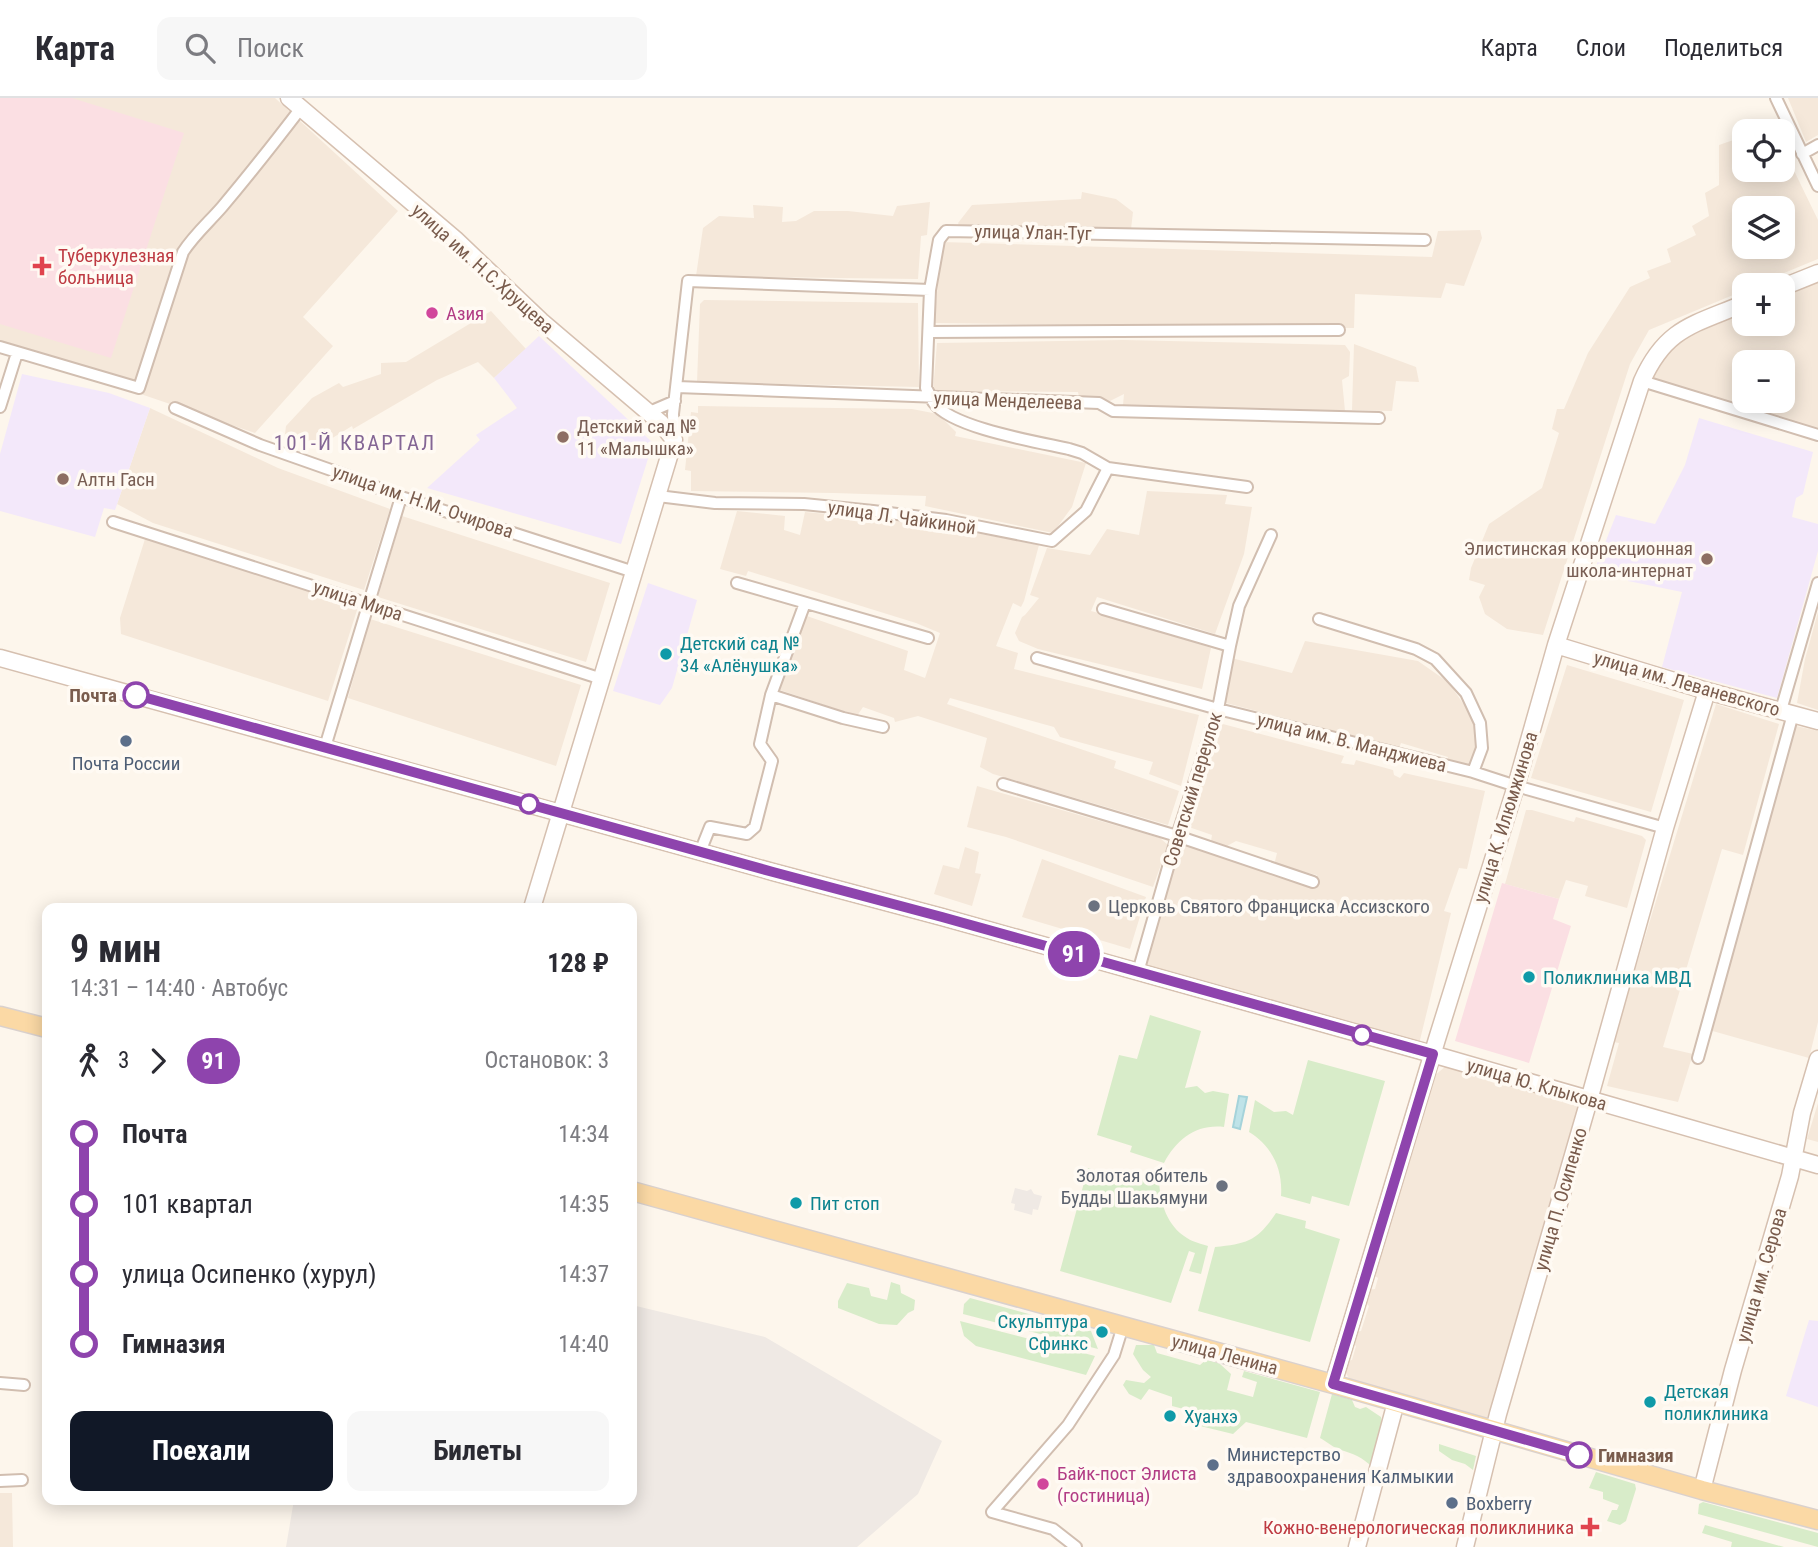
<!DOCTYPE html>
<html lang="ru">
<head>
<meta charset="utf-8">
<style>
  body { margin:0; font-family:"Roboto Condensed",sans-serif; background:#f7f7f7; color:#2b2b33; height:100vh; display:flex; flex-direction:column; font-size:26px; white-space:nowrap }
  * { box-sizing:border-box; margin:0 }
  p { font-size:23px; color:#7c7c81 }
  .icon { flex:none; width:38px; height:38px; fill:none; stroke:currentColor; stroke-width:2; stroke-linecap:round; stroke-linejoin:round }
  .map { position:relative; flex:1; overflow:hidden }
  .details { position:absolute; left:42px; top:805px; width:595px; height:602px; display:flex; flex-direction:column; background:#fff; border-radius:14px; box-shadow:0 4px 18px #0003 }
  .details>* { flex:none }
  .badge { padding:0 14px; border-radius:23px; font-size:24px; line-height:46px }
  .tools { position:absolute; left:1732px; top:21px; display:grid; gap:14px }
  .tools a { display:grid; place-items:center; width:63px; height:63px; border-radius:14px; background:#fff; box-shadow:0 4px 18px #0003; font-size:35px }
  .map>.badge { position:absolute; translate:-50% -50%; box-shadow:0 0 0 4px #fff }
  .legs { display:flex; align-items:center; gap:10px; height:77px; padding:0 28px; font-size:23px }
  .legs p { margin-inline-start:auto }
  .summary { display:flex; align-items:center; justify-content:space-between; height:119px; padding:0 28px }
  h1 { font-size:38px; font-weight:700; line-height:52px }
  .primary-button { display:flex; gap:14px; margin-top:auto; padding:14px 28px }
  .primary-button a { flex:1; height:80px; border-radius:14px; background:#111827; color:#fff; font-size:28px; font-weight:700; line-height:80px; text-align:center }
  .primary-button a+a { background:#f7f7f7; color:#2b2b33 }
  ul { padding:0 28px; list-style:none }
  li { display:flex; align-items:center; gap:24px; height:70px; font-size:26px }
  li i { display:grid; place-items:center; width:10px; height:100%; margin:0 9px; background:currentColor }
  li i::after { content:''; width:18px; height:18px; margin:-9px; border:5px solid; border-radius:50%; background:#fff }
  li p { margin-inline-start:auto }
  li:first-child i { background:linear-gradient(#0000 50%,currentColor 0) }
  li:last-child i { background:linear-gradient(currentColor 50%,#0000 0) }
  header { display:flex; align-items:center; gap:42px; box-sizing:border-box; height:98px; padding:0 35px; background:#fff; border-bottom:2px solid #e1e1e2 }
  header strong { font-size:33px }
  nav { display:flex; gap:38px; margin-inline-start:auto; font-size:24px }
  .search { width:490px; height:63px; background:#f7f7f7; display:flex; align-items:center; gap:18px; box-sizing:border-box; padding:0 24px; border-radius:14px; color:#7c7c81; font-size:26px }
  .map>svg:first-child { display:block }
  .residential { fill:#f5e8da; fill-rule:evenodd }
  .industrial { fill:#efe9e4 }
  .education { fill:#f3e8fa }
  .medical { fill:#fbdfe3 }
  .green { fill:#d8ecc9 }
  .water { fill:#bfe3e8; stroke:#a5d3da; stroke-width:2 }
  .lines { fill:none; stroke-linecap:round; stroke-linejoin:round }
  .street-casing { stroke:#d1beb0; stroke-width:14 }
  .secondary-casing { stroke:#d6c0b0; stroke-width:19 }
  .primary-casing { stroke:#dad1cd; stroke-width:21 }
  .street { stroke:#fff; stroke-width:10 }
  .secondary { stroke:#fff; stroke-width:16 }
  .primary { stroke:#fbd9a5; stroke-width:18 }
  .line-1-casing { stroke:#fff; stroke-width:16 }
  .line-1 { stroke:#8e44ad; stroke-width:10 }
  .health-dot { fill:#e0444e; stroke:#fffaf3; stroke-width:2.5 }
  .hotel-dot { fill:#d1479c; stroke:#fffaf3; stroke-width:2.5 }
  .education-dot { fill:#8d6e63; stroke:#fffaf3; stroke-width:2.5 }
  .culture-dot { fill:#0f9aa8; stroke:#fffaf3; stroke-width:2.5 }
  .stop-1-dot { fill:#fff; stroke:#8e44ad; stroke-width:3.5 }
  .service-dot { fill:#5c6f8a; stroke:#fffaf3; stroke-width:2.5 }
  .worship-dot { fill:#6b7280; stroke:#fffaf3; stroke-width:2.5 }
  .labels { text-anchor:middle; stroke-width:7; stroke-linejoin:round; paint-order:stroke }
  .street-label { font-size:19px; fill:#7a5c4d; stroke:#fffaf3 }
  .health-label { font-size:19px; fill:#be3a42; stroke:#fffaf3; text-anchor:start }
  .hotel-label { font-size:19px; fill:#b23c85; stroke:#fffaf3; text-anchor:start }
  .education-label { font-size:19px; fill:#785e54; stroke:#fffaf3; text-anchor:start }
  .culture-label { font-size:19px; fill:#0d838f; stroke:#fffaf3; text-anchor:start }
  .stop-label { font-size:19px; font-weight:bold; fill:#7a5c4d; stroke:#fffaf3; text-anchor:end }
  .service-label { font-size:19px; fill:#4e5e75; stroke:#fffaf3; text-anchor:start }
  .worship-label { font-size:19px; fill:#5b616d; stroke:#fffaf3; text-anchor:start }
  .neighbourhood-label { font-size:21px; letter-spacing:2px; fill:#846695; stroke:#fffaf3 }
</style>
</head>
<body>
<header>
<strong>Карта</strong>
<div class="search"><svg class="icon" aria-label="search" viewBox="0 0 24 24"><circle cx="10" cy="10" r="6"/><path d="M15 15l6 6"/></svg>Поиск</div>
<nav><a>Карта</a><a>Слои</a><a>Поделиться</a></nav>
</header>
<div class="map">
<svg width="1818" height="1449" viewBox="0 0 1818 1449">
  <rect width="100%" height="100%" fill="#fdf6ec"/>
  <path class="residential" d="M0 0H275L398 113 303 219 333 248 255 335 0 248Z
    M1788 0H1818V37L1806 44Z
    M1745 38V72H1783V50L1818 122V161L1755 187H1745V192L1649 232 1630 266 1543 537 1507 531 1485 516 1479 499 1485 487 1469 482 1471 470 1489 426 1542 390 1559 335 1552 331 1557 311H1564L1588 255 1630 189 1650 180 1647 173 1671 164 1667 151 1696 137 1692 128 1709 118 1705 95 1719 87V47ZM1745 110H1783V149H1745Z
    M1082 94 1116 101 1133 114 1131 131 960 129 958 125 972 107 1081 101Z
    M930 104 927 137 921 138 918 181 696 178 703 130 719 118 754 120 753 107 783 109 782 124 796 123 814 113H848L893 118 897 108Z
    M1480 132 1482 140 1464 188 1446 185 1441 200 1355 196 1354 230 934 225 942 144 1432 159 1438 133Z
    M1818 184V331L1650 281 1654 267 1678 243 1745 215V226H1783V199ZM1745 264H1783V303H1745Z
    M704 202 918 205 919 289 697 284 700 206Z
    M491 213 526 251 494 280 478 264 437 282 353 331 352 328 321 347 285 336 286 328 312 300 339 285 343 289 381 276V265L406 264Z
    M1123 242 1345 247 1350 254 1349 278 1342 282 1345 313 1123 307 1124 296 1110 303 1079 299 1078 294 933 293 937 245Z
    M1354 246 1416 269 1419 284 1396 283 1392 313 1352 312Z
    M698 308 912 311 938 316 956 334 955 338 1086 365 1072 409 1053 435 925 408 926 398 834 395 691 393V373L685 372 691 314 698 315Z
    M150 310 278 370 390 411 364 492 153 425 117 406Z
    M1147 393 1227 397 1225 406 1252 409 1244 456 1215 536 1097 499 1091 513 1151 529 1211 550 1202 591 1038 551 1019 543 1015 535 1022 519 1025 517 1039 500 1030 497 1047 450 1090 457 1107 431 1139 437Z
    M737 413 785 418 784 432 800 437 805 414 923 425 1039 447 1024 503 1021 509 1013 505 996 548 1018 555 1014 571 1199 617 1181 688 1149 676 1153 664 1060 639 1054 629 950 600 947 606 1116 663 1114 670 1179 693 1168 727 993 676 980 669 987 640 918 618 895 624 894 620 863 609 857 618 780 592 804 517 908 553 904 572 925 580 940 535 916 525 748 473 746 478 720 471Z
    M402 418 610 485 586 564 378 499Z
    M145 441 358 509 328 603 121 536 120 520Z
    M1818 514V612L1797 605 1805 561Z
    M370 521 581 587 556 668 348 600Z
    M1305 543 1418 563 1448 584 1477 625 1479 647 1471 669 1447 663 1448 659 1401 645 1399 650 1222 604 1231 560 1292 575Z
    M1567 567 1684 602 1651 714 1531 680Z
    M1716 606 1779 626 1743 757 1722 751 1663 949 1693 956 1678 1004 1607 988 1619 945 1613 944Z
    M1219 625 1344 658 1341 665 1354 667 1356 662 1393 672 1394 677 1400 680 1404 675 1485 693 1467 771 1459 770 1444 813 1451 815 1419 946 1148 870 1146 865 1180 745 1314 791 1317 777 1274 767 1277 755 1236 743 1227 748 1211 743 1212 737 1186 728Z
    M1792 627 1818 633V924L1809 960 1709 932Z
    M977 688 1160 740 1168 747 1153 789 1006 739 967 729Z
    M1526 712H1532L1574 724 1576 719 1642 738 1646 742 1627 810 1585 798 1588 788 1566 782 1559 801 1505 786Z
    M965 749 979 754 975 775 981 776 972 808 934 796 943 767 959 771Z
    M1042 761 1146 799 1130 851 1022 819Z
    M1446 968 1577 1005 1581 1019 1494 1318 1488 1322 1350 1282 1343 1270 1345 1263 1352 1262 1356 1248 1351 1244 1354 1234 1361 1233 1369 1208 1364 1203 1367 1192 1375 1191 1378 1180 1372 1176 1434 978Z
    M1818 1005V1044L1807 1041Z
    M0 1395H12L13 1449H0Z"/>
  <path class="industrial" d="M1015 1090 1027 1093 1031 1091 1034 1096 1042 1098 1038 1112 1033 1111 1032 1117 1014 1112 1015 1106 1011 1105Z
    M632 1207 765 1239 942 1343 918 1396 857 1449H286L294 1402H632Z"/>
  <path class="education" d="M539 238 653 345 621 446 427 390 480 342 476 337 517 310 494 280Z
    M22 276 109 295 150 310 115 412 104 410 95 439 0 413V356Z
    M1699 320 1813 354 1803 396 1796 400 1792 419 1818 426V453L1777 600 1662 569 1682 494 1628 483 1626 476 1596 468 1616 417 1655 426 1685 367Z
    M648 485 697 502 672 590 660 607 613 593Z
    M1809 1222 1818 1223V1309L1786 1298Z"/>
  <path class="medical" d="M0 0H72L184 35 111 260 0 226Z
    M1502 785 1559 801 1553 821 1571 828 1529 965 1455 943Z"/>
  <path class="green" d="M1150 917 1201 933 1185 990 1197 988 1205 995 1213 993 1229 996 1224 1029C1196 1026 1177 1041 1164 1065L1130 1054 1132 1048 1097 1037 1119 957 1137 961Z
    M1308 962 1385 983 1349 1108 1312 1098 1310 1106 1281 1098C1283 1071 1272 1048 1249 1034L1255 1002 1274 1014 1286 1013 1293 1017Z
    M1088 1070 1123 1080 1125 1072 1159 1082C1160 1105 1167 1128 1187 1140 1193 1144 1202 1146 1208 1148L1201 1176 1189 1173 1195 1155 1189 1153 1171 1205 1060 1173Z
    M1276 1115 1306 1123 1305 1130 1340 1141 1310 1244 1198 1213 1215 1149C1248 1146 1258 1142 1276 1115Z
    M891 1184 900 1187 901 1195 915 1202 914 1212 908 1215 897 1227 879 1226 838 1210V1203L847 1185 869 1190 871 1198 887 1202Z
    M970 1200 1091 1233 1098 1251 963 1216 964 1206Z
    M960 1223 1095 1258 1086 1277 976 1248 964 1238Z
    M1136 1247H1154L1157 1255 1200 1267 1207 1261 1220 1266 1231 1276 1227 1292 1253 1299 1257 1284 1242 1279 1244 1273 1320 1294 1307 1340 1246 1324 1233 1336 1196 1327 1199 1315 1172 1308V1299L1149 1291 1141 1302 1129 1296 1123 1287 1126 1282 1144 1285 1151 1279 1143 1272 1133 1256Z
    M1332 1296 1352 1302 1355 1309 1360 1311 1366 1309 1381 1319 1383 1334 1372 1369C1362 1359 1354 1356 1341 1352 1334 1350 1327 1344 1320 1340Z
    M1439 1346 1476 1358 1473 1372 1465 1366 1452 1362 1439 1353Z
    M1596 1374 1635 1386 1636 1391 1626 1423 1620 1427 1607 1423 1612 1412H1617L1619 1407 1603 1401V1394L1589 1390Z
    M1703 1404 1818 1435V1449L1698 1416 1699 1406Z
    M1705 1427 1784 1449H1731L1732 1444 1702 1435Z"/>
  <path class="water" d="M1239 998 1247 999 1240 1031 1233 1029Z"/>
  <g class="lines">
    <defs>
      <path id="street" d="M1776 0 1818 88
        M1802 56 1818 47
        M929 234 1339 232
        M0 249 139 290 183 154C194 137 209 124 222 109 249 77 275 44 301 10
        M1642 283 1818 337
        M677 289 1099 305 1113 313 1379 320
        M0 309 17 255
        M175 310 260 347 348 378 401 399 634 474
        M647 315 675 303
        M674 342 673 316 688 183 930 192
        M1247 389 1108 370 1082 355 1069 351C1038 344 952 330 934 305 931 301 929 294 926 290L930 192 939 142 946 133 1425 142
        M658 398 715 405 804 406 873 413 946 422 1052 443 1086 413 1108 370
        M113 424 602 581
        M737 485 928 540
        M1103 511 1230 548
        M1319 521 1416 551 1435 561 1466 595 1480 625 1482 650 1473 674
        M1037 560 1218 611 1473 674 1516 688 1665 730
        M771 597 843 620 883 629
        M1781 612 1818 485
        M325 649 401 399
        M1003 686 1177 738 1313 784
        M700 754 710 729 747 736 755 729 772 663 760 646 771 597 805 505
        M1138 874 1177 738 1218 611 1230 548 1239 508 1271 437
        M1698 960 1793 616
        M0 1285 24 1287
        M0 1383 22 1382
        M1076 1449 1053 1431 992 1414 1068 1327 1114 1257 1123 1228"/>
      <path id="secondary" d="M289 0 455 141 541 223 661 325 674 342 532 810
        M1783 189 1818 175
        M1556 547 1707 593 1818 623
        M0 560 773 774 942 819 1432 956 1818 1067
        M1333 1286 1437 941 1516 688 1556 547 1642 283C1666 229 1694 227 1745 205
        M1702 1392 1733 1272 1790 1078 1802 1015 1818 961
        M1357 1449 1396 1304
        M1465 1449 1498 1316 1589 1002 1665 730 1707 593"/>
      <path id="primary" d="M0 918 47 930
        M632 1093 1333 1286 1702 1392 1818 1422"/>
    </defs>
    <use href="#street" class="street-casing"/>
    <use href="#secondary" class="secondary-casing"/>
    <use href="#primary" class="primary-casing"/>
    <use href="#street" class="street"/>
    <use href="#secondary" class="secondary"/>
    <use href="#primary" class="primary"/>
  </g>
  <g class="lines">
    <defs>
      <path id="line-1" d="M136 597 773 774 942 819 1433 956 1333 1286 1579 1357"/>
    </defs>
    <use href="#line-1" class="line-1-casing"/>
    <use href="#line-1" class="line-1"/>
  </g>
  <g class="health-dot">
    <path d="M38.5 157.5h7v7h7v7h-7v7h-7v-7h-7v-7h7z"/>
    <path d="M1586.5 1418.5h7v7h7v7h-7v7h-7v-7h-7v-7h7z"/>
  </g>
  <g class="hotel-dot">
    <circle cx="432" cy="215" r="7"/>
    <circle cx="1043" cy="1386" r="7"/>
  </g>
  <g class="education-dot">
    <circle cx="563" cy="339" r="7"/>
    <circle cx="63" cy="381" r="7"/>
    <circle cx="1707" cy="461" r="7"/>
  </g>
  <g class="culture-dot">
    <circle cx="666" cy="556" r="7"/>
    <circle cx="1529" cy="879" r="7"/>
    <circle cx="796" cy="1105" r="7"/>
    <circle cx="1102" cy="1234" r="7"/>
    <circle cx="1650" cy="1304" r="7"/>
    <circle cx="1170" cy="1318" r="7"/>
  </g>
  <g class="stop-1-dot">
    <circle cx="136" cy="597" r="12"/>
    <circle cx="529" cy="706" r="9"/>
    <circle cx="1362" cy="937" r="9"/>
    <circle cx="1579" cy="1357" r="12"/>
  </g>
  <g class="service-dot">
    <circle cx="126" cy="643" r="7"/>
    <circle cx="1213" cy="1367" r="7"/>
    <circle cx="1452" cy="1405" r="7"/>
  </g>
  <g class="worship-dot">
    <circle cx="1094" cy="808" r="7"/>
    <circle cx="1222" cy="1088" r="7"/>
  </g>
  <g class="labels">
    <g class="street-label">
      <text transform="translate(1033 134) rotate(1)" y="7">улица Улан-Туг</text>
      <text transform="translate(483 170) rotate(42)" y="7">улица им. Н.С.Хрущева</text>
      <text transform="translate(1008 302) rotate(2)" y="7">улица Менделеева</text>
      <text transform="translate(423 403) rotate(19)" y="7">улица им. Н.М. Очирова</text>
      <text transform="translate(902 419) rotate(8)" y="7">улица Л. Чайкиной</text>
      <text transform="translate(358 502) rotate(18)" y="7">улица Мира</text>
      <text transform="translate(1687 585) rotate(16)" y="7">улица им. Леваневского</text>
      <text transform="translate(1352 644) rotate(14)" y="7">улица им. В. Манджиева</text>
      <text transform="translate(1192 691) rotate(-73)" y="7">Советский переулок</text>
      <text transform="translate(1505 719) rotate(-73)" y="7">улица К. Илюмжинова</text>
      <text transform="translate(1537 986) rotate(16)" y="7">улица Ю. Клыкова</text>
      <text transform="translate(1560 1101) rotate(-74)" y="7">улица П. Осипенко</text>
      <text transform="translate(1761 1177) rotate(-74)" y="7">улица им. Серова</text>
      <text transform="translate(1225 1256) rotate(15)" y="7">улица Ленина</text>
    </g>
    <g class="health-label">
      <text x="58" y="164">Туберкулезная<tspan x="58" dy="22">больница</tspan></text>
      <text x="1574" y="1436" text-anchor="end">Кожно-венерологическая поликлиника</text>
    </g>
    <g class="hotel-label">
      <text x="446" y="222">Азия</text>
      <text x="1057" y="1382">Байк-пост Элиста<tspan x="1057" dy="22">(гостиница)</tspan></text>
    </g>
    <g class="education-label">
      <text x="577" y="335">Детский сад №<tspan x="577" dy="22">11 «Малышка»</tspan></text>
      <text x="77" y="388">Алтн Гасн</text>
      <text x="1693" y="457" text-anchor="end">Элистинская коррекционная<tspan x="1693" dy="22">школа-интернат</tspan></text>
    </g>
    <g class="culture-label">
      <text x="680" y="552">Детский сад №<tspan x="680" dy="22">34 «Алёнушка»</tspan></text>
      <text x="1543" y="886">Поликлиника МВД</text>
      <text x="810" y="1112">Пит стоп</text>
      <text x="1088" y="1230" text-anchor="end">Скульптура<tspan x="1088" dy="22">Сфинкс</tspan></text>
      <text x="1664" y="1300">Детская<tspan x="1664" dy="22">поликлиника</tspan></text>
      <text x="1184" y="1325">Хуанхэ</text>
    </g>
    <g class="stop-label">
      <text x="117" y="604">Почта</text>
      <text x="1598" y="1364" text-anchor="start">Гимназия</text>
    </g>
    <g class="service-label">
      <text x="126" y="672" text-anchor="middle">Почта России</text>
      <text x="1227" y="1363">Министерство<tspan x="1227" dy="22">здравоохранения Калмыкии</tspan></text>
      <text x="1466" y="1412">Boxberry</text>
    </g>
    <g class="worship-label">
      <text x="1108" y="815">Церковь Святого Франциска Ассизского</text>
      <text x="1208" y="1084" text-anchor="end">Золотая обитель<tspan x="1208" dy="22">Будды Шакьямуни</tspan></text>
    </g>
    <g class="neighbourhood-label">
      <text x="355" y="352">101-Й КВАРТАЛ</text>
    </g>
  </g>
</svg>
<div class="tools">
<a><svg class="icon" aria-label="locate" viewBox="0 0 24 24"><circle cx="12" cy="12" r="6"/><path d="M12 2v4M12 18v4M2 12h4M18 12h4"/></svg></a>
<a><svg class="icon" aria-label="layers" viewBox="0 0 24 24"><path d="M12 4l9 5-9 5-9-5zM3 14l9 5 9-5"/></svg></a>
<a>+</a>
<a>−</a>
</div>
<b class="badge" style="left:1074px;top:856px;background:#8e44ad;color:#fff">91</b>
<section class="details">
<div class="summary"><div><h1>9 мин</h1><p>14:31 – 14:40 · Автобус</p></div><b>128 ₽</b></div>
<div class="legs"><svg class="icon" aria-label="walk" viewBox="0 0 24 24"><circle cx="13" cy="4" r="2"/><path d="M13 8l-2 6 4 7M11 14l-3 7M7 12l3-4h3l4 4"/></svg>3<svg class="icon" aria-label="forward" viewBox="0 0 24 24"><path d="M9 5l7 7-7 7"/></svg><b class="badge" style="background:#8e44ad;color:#fff">91</b><p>Остановок: 3</p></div>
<ul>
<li><i style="color:#8e44ad"></i><b>Почта</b><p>14:34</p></li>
<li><i style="color:#8e44ad"></i><span>101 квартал</span><p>14:35</p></li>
<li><i style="color:#8e44ad"></i><span>улица Осипенко (хурул)</span><p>14:37</p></li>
<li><i style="color:#8e44ad"></i><b>Гимназия</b><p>14:40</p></li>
</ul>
<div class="primary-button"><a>Поехали</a><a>Билеты</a></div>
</section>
</div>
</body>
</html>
